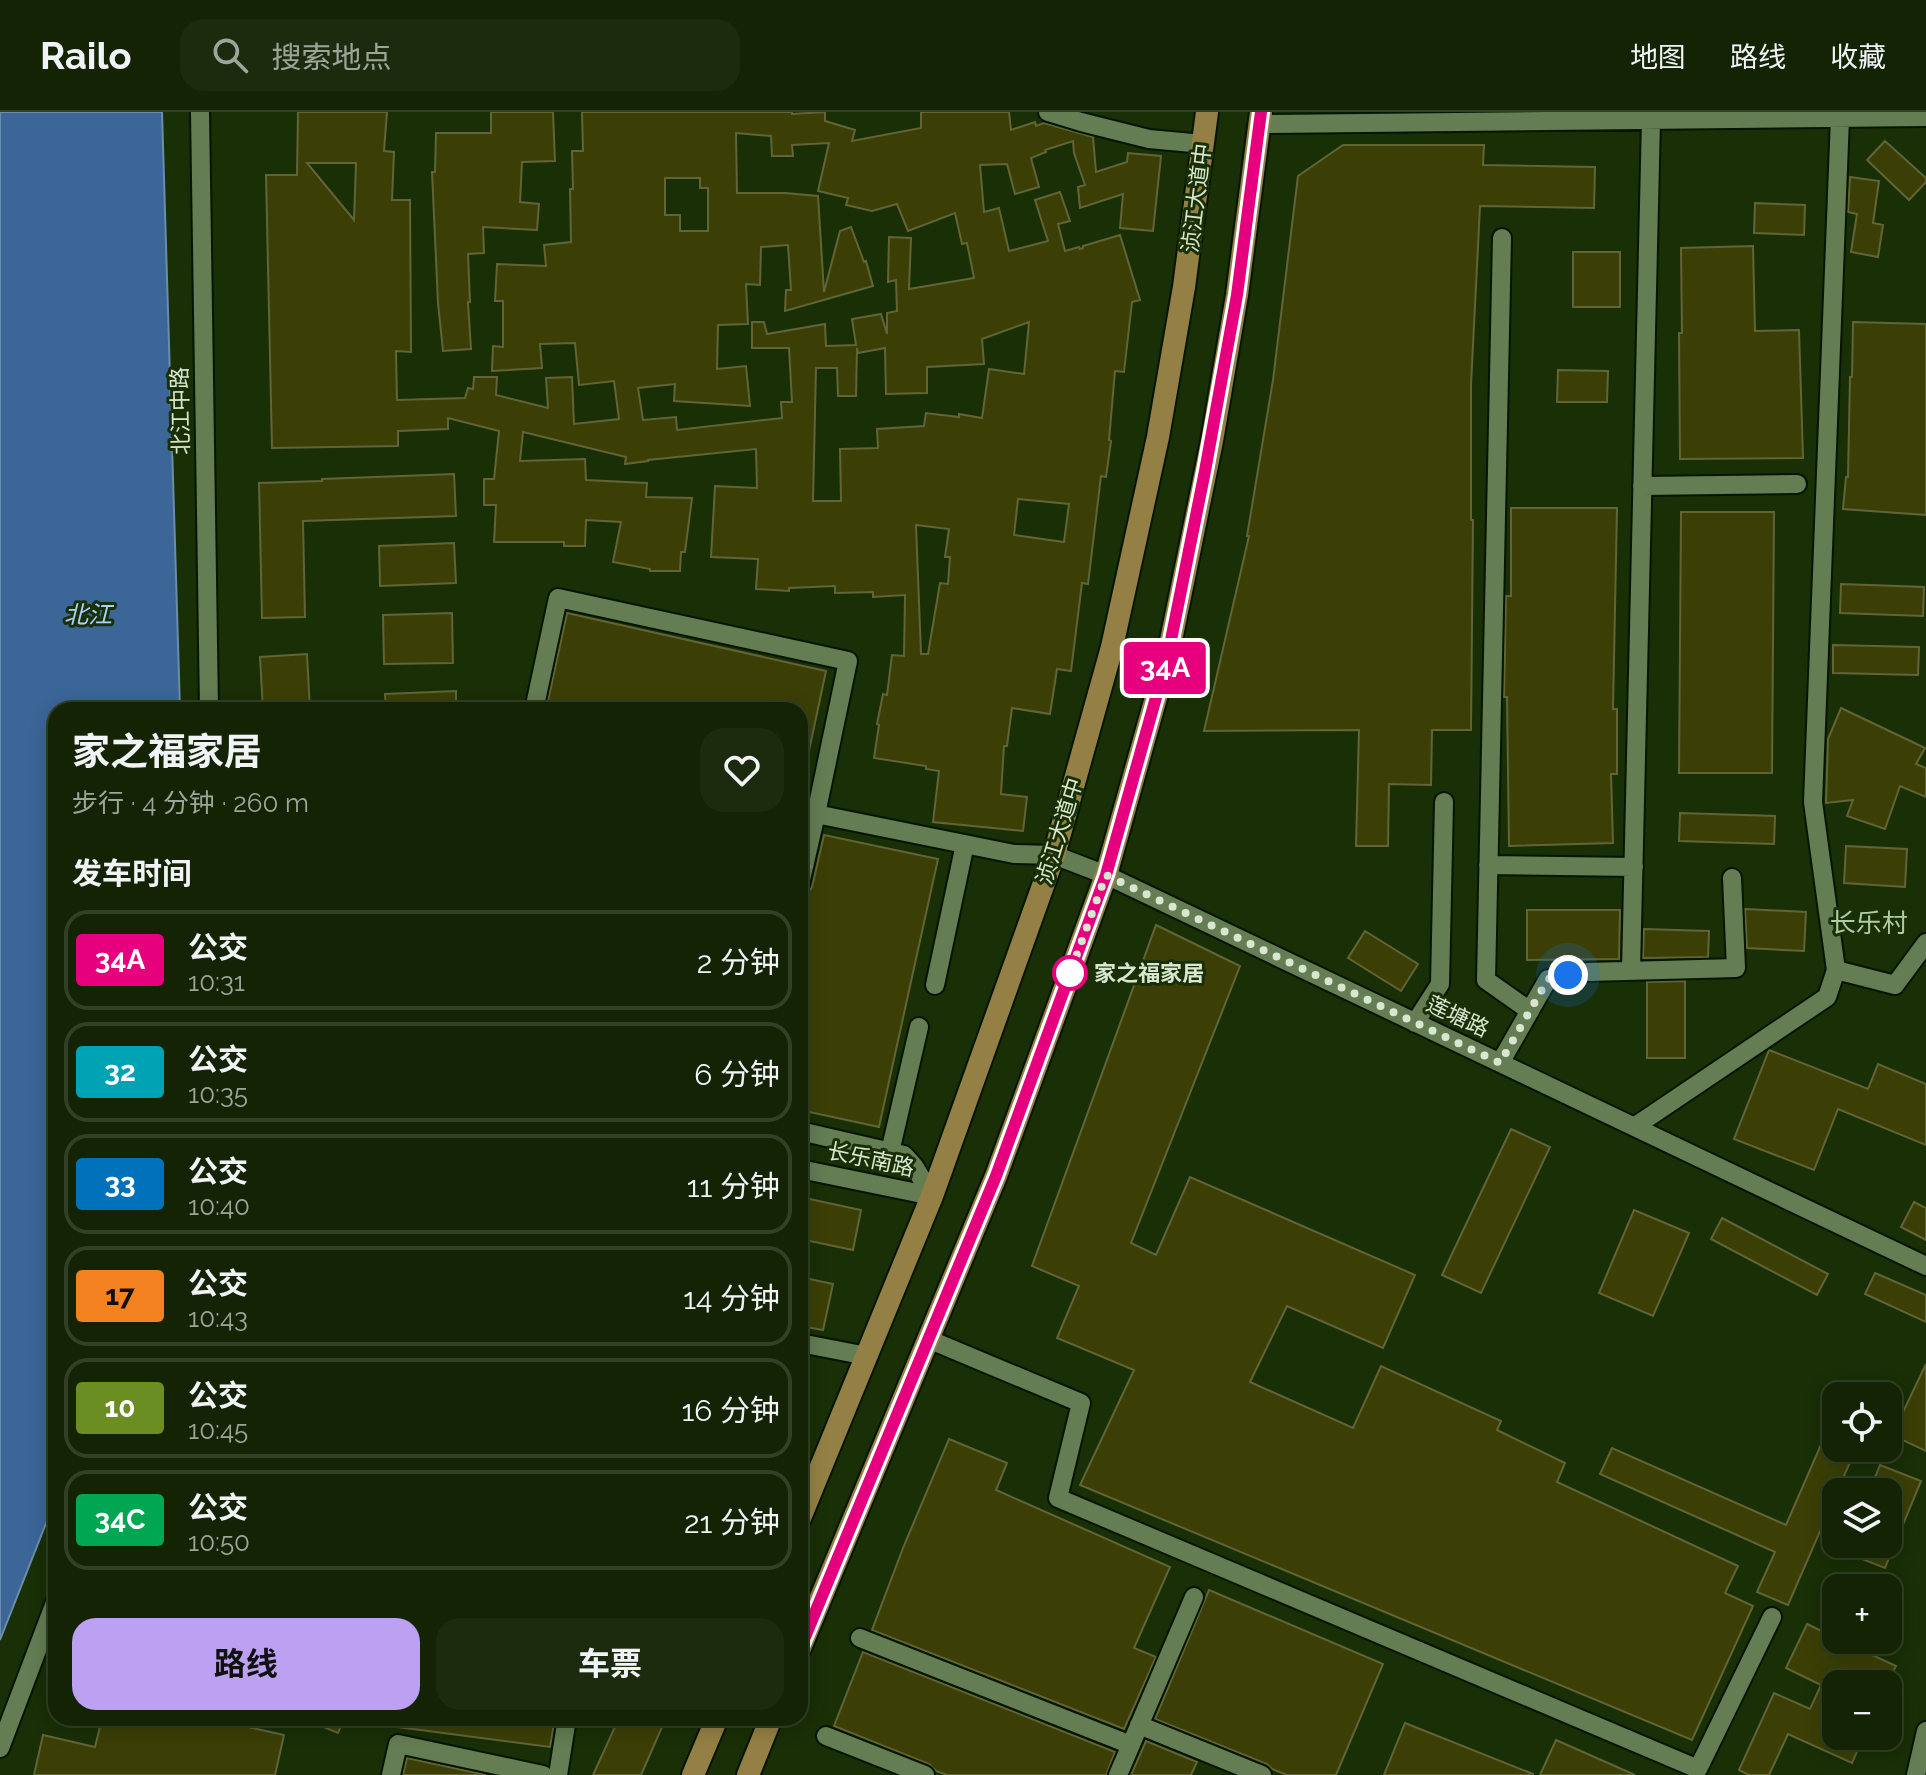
<!DOCTYPE html>
<html lang="zh">
<head>
<meta charset="utf-8">
<style>
  body { margin:0; font-family:Raleway,"Noto Sans SC",sans-serif; background:#1c2b0e; color:#f1f3f6; height:100vh; display:flex; flex-direction:column; font-size:30px; white-space:nowrap }
  * { box-sizing:border-box; margin:0 }
  p { font-size:26px; color:#9da49a }
  .icon { flex:none; width:44px; height:44px; fill:none; stroke:currentColor; stroke-width:2; stroke-linecap:round; stroke-linejoin:round }
  .map { position:relative; flex:1; overflow:hidden }
  .sheet { position:absolute; left:48px; top:590px; width:760px; height:1024px; display:flex; flex-direction:column; background:#132304; border-radius:24px; box-shadow:0 4px 20px #0003,0 0 0 2px #324026 }
  .sheet>* { flex:none }
  .badge { padding:0 16px; border-radius:6px; font-size:28px; line-height:52px }
  .controls { position:absolute; left:1822px; top:1270px; display:grid; gap:16px }
  .controls a { display:grid; place-items:center; width:80px; height:80px; border-radius:16px; background:#132304; box-shadow:0 4px 20px #0003,0 0 0 2px #324026; font-size:40px }
  .you { position:absolute; width:40px; height:40px; margin:-20px; border:6px solid #fff; border-radius:50%; background:#1a73e8; box-shadow:0 0 0 12px #1a73e833 }
  .map>.badge { position:absolute; translate:-50% -50%; box-shadow:0 0 0 4px #fff }
  h2 { padding:0 24px; font-size:30px; line-height:72px }
  .round { display:grid; place-items:center; flex:none; width:84px; height:84px; border-radius:24px; background:#1c2b0e }
  .head { display:flex; align-items:center; justify-content:space-between; height:136px; padding:0 24px }
  h1 { font-size:38px; font-weight:700; line-height:60px }
  .action { display:flex; gap:16px; margin-top:auto; padding:16px 24px }
  .action a { flex:1; height:92px; border-radius:24px; background:#bca0f2; color:#111; font-size:32px; font-weight:700; line-height:92px; text-align:center }
  .action a+a { background:#1c2b0e; color:#f1f3f6 }
  ul { padding:0; list-style:none }
  li { display:flex; align-items:center; gap:24px; height:100px; margin:0 16px 12px; padding:0 8px; border:4px solid #324026; border-radius:24px }
  li div { flex:1 }
  li b { display:block; font-size:30px }
  li em { font-style:normal }
  li .badge { min-width:88px; font-weight:700; text-align:center }
  header { display:flex; align-items:center; gap:48px; box-sizing:border-box; height:112px; padding:0 40px; background:#132304; border-bottom:2px solid #324026 }
  header strong { font-size:38px }
  nav { display:flex; gap:44px; margin-inline-start:auto; font-size:28px }
  .search { width:560px; height:72px; background:#1c2b0e; display:flex; align-items:center; gap:20px; box-sizing:border-box; padding:0 28px; border-radius:24px; color:#9da49a; font-size:30px }
  .map>svg:first-child { display:block }
  .water { fill:#3c6698; stroke:#6b8da9; stroke-width:2 }
  .building { fill:#3b3f06; stroke:#616536; stroke-width:2; fill-rule:evenodd }
  .lines { fill:none; stroke-linecap:round; stroke-linejoin:round }
  .minor-casing { stroke:#061500; stroke-width:22 }
  .major-casing { stroke:#061500; stroke-width:26 }
  .minor { stroke:#647d53; stroke-width:18 }
  .major { stroke:#948044; stroke-width:22 }
  .path-bridge { stroke:#728463; stroke-width:3; stroke-dasharray:6 4; stroke-linecap:butt }
  .line-casing { stroke:#fff; stroke-width:18 }
  .line { stroke:#e6007e; stroke-width:12 }
  .walk { stroke:#d9e7d0; stroke-width:8; stroke-dasharray:0 14.4 }
  .stop-dot { fill:#fff; stroke:#e6007e; stroke-width:4 }
  .labels { text-anchor:middle; stroke-width:6; stroke-linejoin:round; paint-order:stroke }
  .street-label { font-size:22px; fill:#d9e7d0; stroke:#192f06 }
  .stop-label { font-size:22px; font-weight:bold; fill:#d9e7d0; stroke:#192f06; text-anchor:start }
  .water-label { font-size:24px; font-style:italic; fill:#abd0fd; stroke:#192f06 }
  .quarter-label { font-size:26px; fill:#b1cc9f; stroke:#192f06 }
</style>
</head>
<body>
<header>
<strong>Railo</strong>
<div class="search"><svg class="icon" aria-label="search" viewBox="0 0 24 24"><circle cx="10" cy="10" r="6"/><path d="M15 15l6 6"/></svg>搜索地点</div>
<nav><a>地图</a><a>路线</a><a>收藏</a></nav>
</header>
<div class="map">
<svg width="1926" height="1663" viewBox="0 0 1926 1663">
  <rect width="100%" height="100%" fill="#192f06"/>
  <path class="water" d="M0 0H162L180 598H56V1386L0 1528Z"/>
  <path class="building" d="M298 0H387L384 39 394 40 392 88H410L411 240 396 239 397 288 465 286 468 276 473 277 474 265H497L496 283 548 296 546 266 572 265 574 312 619 307 614 269 579 273 575 231 540 232 542 256 492 259 493 234 503 235V189H495L497 152 546 154 544 133 571 130 570 77H573L572 39H583L582 0H792V2L825 0V9L855 18 852 29 921 16V0H1009L1011 18 1035 10 1036 14 1044 11 1093 25 1096 60 1127 50 1128 41 1161 44 1153 119 1120 116 1123 82 1080 96 1078 75 1085 73 1074 41 1073 29 1045 38 1046 40 1031 46 1039 75 1015 82 1007 52 980 53 984 100 999 96 1009 139 1048 129 1035 88 1060 80 1070 109 1058 112 1065 139 1079 135 1080 137 1083 136V134L1120 123 1140 188 1132 190 1124 260 1115 259 1109 328 1111 329 1106 365 1101 364 1088 472 1082 471 1071 559 1057 557 1050 602 1012 596 1007 634H1004L1001 682 1027 685 1023 719 933 710 939 659 926 657V654L874 646 879 613 877 612 883 582 887 583 892 543 904 544 905 483 873 485V480L835 481V474L789 476V479L756 477 758 447 711 445 715 374 757 376 756 337 648 348V349L625 352 626 345 523 320 520 349 585 347 586 368 647 371 646 385 692 386 685 440H681L680 459H650V457L613 450 621 410 586 408 585 434H564V430H494L496 393H484V367H494L499 319 448 306V317L398 319V334L272 336 266 63H297ZM736 21 771 24 772 44H793L792 33 829 31 818 79 848 86 846 93 872 99 897 92 908 119 955 101 962 132 967 131 974 166 909 177 911 126 889 125 888 170 896 168 897 199 887 201V222L881 202 852 207 856 233 826 234 825 212 767 222 764 210H752V236H789L792 290H781L782 306 677 318 676 305 643 308 638 276 675 272 674 289 750 294 746 254 717 257 718 213 748 212 746 172 760 173 761 135 788 133 791 178H786L785 199 873 174 866 149 864 150 851 115 840 119 824 180 818 84 785 81H737ZM307 51H356L354 108ZM665 66H700V76H708V119H680V103H665ZM1029 210 1024 262 989 257 982 306 959 302V305L926 301 924 314 877 317 878 336 840 337 841 389H813L816 256H837L838 284H856L857 236 858 241 885 236 886 282 927 281V255L984 252 982 227ZM1018 387 1069 392 1064 430 1014 423ZM916 413 949 417 945 445H950L948 472 940 471 928 542H921Z
    M491 0H553L555 49 522 50 520 90 539 92 537 118 483 115 484 141 468 142 470 190H468L471 237 443 239 438 191 432 60H435L436 21H491Z
    M1885 29 1926 66V70L1909 88 1867 48Z
    M1343 33H1484L1483 53 1595 55 1594 96 1480 94 1471 273V408H1473L1471 618H1432L1431 673 1389 672 1388 734H1356L1359 618 1204 619 1249 424H1247L1273 268 1298 64Z
    M1850 65 1879 69 1873 111 1883 113 1878 145 1851 140 1857 102 1848 100Z
    M1755 91 1805 93 1804 123 1754 121Z
    M1753 134 1755 219 1799 218 1803 346 1680 347 1679 221H1682L1681 136Z
    M1573 140H1620V195H1573Z
    M1853 210 1926 212V403L1843 397 1846 365H1848L1850 265H1852Z
    M1558 258 1608 259 1607 290H1557Z
    M454 362 456 404 303 409 305 505 262 506 259 371 322 369V367Z
    M1511 396H1617L1613 597H1617V662H1611L1613 731 1509 734 1507 585H1504L1506 484H1511Z
    M1681 400H1774L1772 661H1679Z
    M454 431 456 471 380 474 379 434Z
    M1841 472 1924 475 1923 504 1840 501Z
    M452 501 453 551 384 552 383 503Z
    M567 501 826 559 806 653 800 652V598H546Z
    M1833 533 1919 535 1918 563 1833 561Z
    M307 542 310 598H263L260 545Z
    M456 579V598H386L385 582Z
    M1841 596 1925 636 1916 652 1926 656V685L1900 674 1885 717 1847 704 1853 688 1826 691 1828 627Z
    M1680 701 1775 704 1774 732 1679 729Z
    M824 723 938 747 879 1015 800 998V812L807 782 812 775Z
    M1846 734 1907 737 1905 775 1844 771Z
    M1745 797 1806 800 1804 839 1747 836Z
    M1527 798H1620L1619 847 1527 848Z
    M1156 813 1240 854 1131 1131 1156 1143 1190 1065 1415 1163 1383 1236 1287 1194 1250 1270 1353 1316 1381 1254 1501 1309 1497 1318 1565 1351 1557 1370 1738 1454 1725 1481 1753 1494 1692 1628 1080 1373 1134 1258 1057 1226 1079 1174 1032 1154Z
    M1644 817 1709 819 1708 845 1643 846Z
    M1365 819 1418 852 1401 879 1348 846Z
    M1685 869V946H1647V870Z
    M1769 938 1868 977 1878 952 1926 972V1033L1838 997 1814 1058 1734 1027Z
    M1511 1017 1550 1035 1481 1181 1442 1163Z
    M800 1085 861 1098 853 1138 800 1127Z
    M1914 1090 1926 1096V1128L1901 1115Z
    M1634 1098 1689 1121 1653 1204 1599 1181Z
    M1722 1106 1828 1162 1817 1183 1711 1127Z
    M1875 1161 1926 1183V1210L1865 1182Z
    M800 1165 833 1172 823 1218 800 1214Z
    M1926 1252V1339L1892 1323Z
    M949 1327 1007 1351 996 1378 1170 1455 1134 1536 1156 1545 1124 1617 872 1518 903 1436Z
    M1823 1328 1836 1333V1336H1843L1854 1341 1788 1493 1757 1480 1775 1440 1600 1362 1612 1336 1786 1413Z
    M1880 1353 1921 1369 1885 1456 1826 1433 1888 1432V1380H1869Z
    M1209 1478 1383 1552 1336 1663H1287L1272 1657 1267 1652 1155 1607Z
    M1807 1512 1836 1526V1528H1840L1896 1554 1887 1572H1836V1624H1864L1852 1651 1788 1622 1769 1663H1749L1739 1658 1774 1581 1810 1597 1821 1573 1786 1556Z
    M863 1540 1115 1640 1106 1663H947L936 1659 929 1652 834 1614Z
    M102 1606H207L284 1623 275 1663H34L43 1623 95 1635Z
    M302 1606H344L338 1621Z
    M398 1606H555L550 1635 398 1615Z
    M619 1606H666L641 1663H593Z
    M1405 1611 1533 1662V1663H1384Z
    M1556 1628 1635 1663H1540Z
    M1146 1629 1197 1650 1191 1663H1131Z
    M407 1646 486 1663H403Z"/>
  <g class="lines">
    <defs>
      <path id="minor" d="M200 0 209 598
        M1048 0 1081 10 1149 27 1203 32
        M1259 12 1926 5
        M1502 126 1486 868 1530 899
        M1642 374 1797 372
        M534 598 558 486 848 549 816 702 1014 742 1054 743 1106 763 1926 1154
        M1488 753 1634 755
        M800 772 816 702
        M1631 858 1651 8
        M1836 858 1895 873 1926 831
        M935 873 965 732
        M1415 911 1440 872 1444 690
        M1500 951 1548 867 1588 860 1736 856 1732 766
        M1634 1015 1827 885 1836 858 1813 690 1840 6
        M800 1019 904 1043 914 1054 932 1084
        M890 1040 919 915
        M800 1057 932 1084
        M928 1227 1081 1291 1058 1386 1698 1657 1772 1505
        M800 1231 867 1244
        M860 1526 1131 1633
        M1139 1613 1262 1663
        M826 1624 925 1663
        M0 1636 56 1488
        M391 1663 398 1632 543 1663
        M558 1663 567 1606
        M1118 1663 1194 1485
        M1916 1663 1926 1619"/>
      <path id="major" d="M800 1406 932 1084 1054 743 1112 535 1158 325 1184 175 1207 0
        M800 1536 996 1064 1106 763 1168 543 1212 329 1237 183 1261 0
        M693 1663 717 1606
        M748 1663 771 1606"/>
    </defs>
    <use href="#minor" class="minor-casing"/>
    <use href="#major" class="major-casing"/>
    <use href="#minor" class="minor"/>
    <use href="#major" class="major"/>
    <path class="path-bridge" d="M800 752 813 755"/>
  </g>
  <g class="lines">
    <defs>
      <path id="line" d="M800 1537 996 1064 1106 763 1168 543 1205 359 1237 183 1261 0"/>
    </defs>
    <use href="#line" class="line-casing"/>
    <use href="#line" class="line"/>
    <path class="walk" d="M1070 861 1066 872 1106 763 1500 951 1548 867 1568 863"/>
  </g>
  <circle class="stop-dot" cx="1070" cy="861" r="16"/>
  <g class="labels">
    <g class="street-label">
      <text transform="translate(1196 86) rotate(-83)" y="8">浈江大道中</text>
      <text transform="translate(180 299) rotate(-91)" y="8">北江中路</text>
      <text transform="translate(1059 719) rotate(-73)" y="8">浈江大道中</text>
      <text transform="translate(1458 904) rotate(25)" y="8">莲塘路</text>
      <text transform="translate(871 1047) rotate(12)" y="8">长乐南路</text>
    </g>
    <g class="stop-label">
      <text x="1094" y="869">家之福家居</text>
    </g>
    <g class="water-label">
      <text x="88" y="511">北江</text>
    </g>
    <g class="quarter-label">
      <text x="1869" y="820">长乐村</text>
    </g>
  </g>
</svg>
<div class="controls">
<a><svg class="icon" aria-label="locate" viewBox="0 0 24 24"><circle cx="12" cy="12" r="6"/><path d="M12 2v4M12 18v4M2 12h4M18 12h4"/></svg></a>
<a><svg class="icon" aria-label="layers" viewBox="0 0 24 24"><path d="M12 4l9 5-9 5-9-5zM3 14l9 5 9-5"/></svg></a>
<a>+</a>
<a>−</a>
</div>
<div class="you" style="left:1568px;top:863px"></div>
<b class="badge" style="left:1165px;top:556px;background:#e6007e;color:#fff">34A</b>
<section class="sheet">
<div class="head"><div><h1>家之福家居</h1><p>步行 · 4 分钟 · 260 m</p></div><a class="round"><svg class="icon" aria-label="heart" viewBox="0 0 24 24"><path d="M12 20l-8-8c-3-5 5-10 8-4 3-6 11-1 8 4z"/></svg></a></div>
<h2>发车时间</h2>
<ul>
<li><span class="badge" style="background:#e6007e;color:#fff">34A</span><div><b>公交</b><p>10:31</p></div><em>2 分钟</em></li>
<li><span class="badge" style="background:#00a3b4;color:#fff">32</span><div><b>公交</b><p>10:35</p></div><em>6 分钟</em></li>
<li><span class="badge" style="background:#0072bc;color:#fff">33</span><div><b>公交</b><p>10:40</p></div><em>11 分钟</em></li>
<li><span class="badge" style="background:#f58220;color:#111">17</span><div><b>公交</b><p>10:43</p></div><em>14 分钟</em></li>
<li><span class="badge" style="background:#6b8e23;color:#fff">10</span><div><b>公交</b><p>10:45</p></div><em>16 分钟</em></li>
<li><span class="badge" style="background:#00a651;color:#fff">34C</span><div><b>公交</b><p>10:50</p></div><em>21 分钟</em></li>
</ul>
<div class="action"><a>路线</a><a>车票</a></div>
</section>
</div>
</body>
</html>
